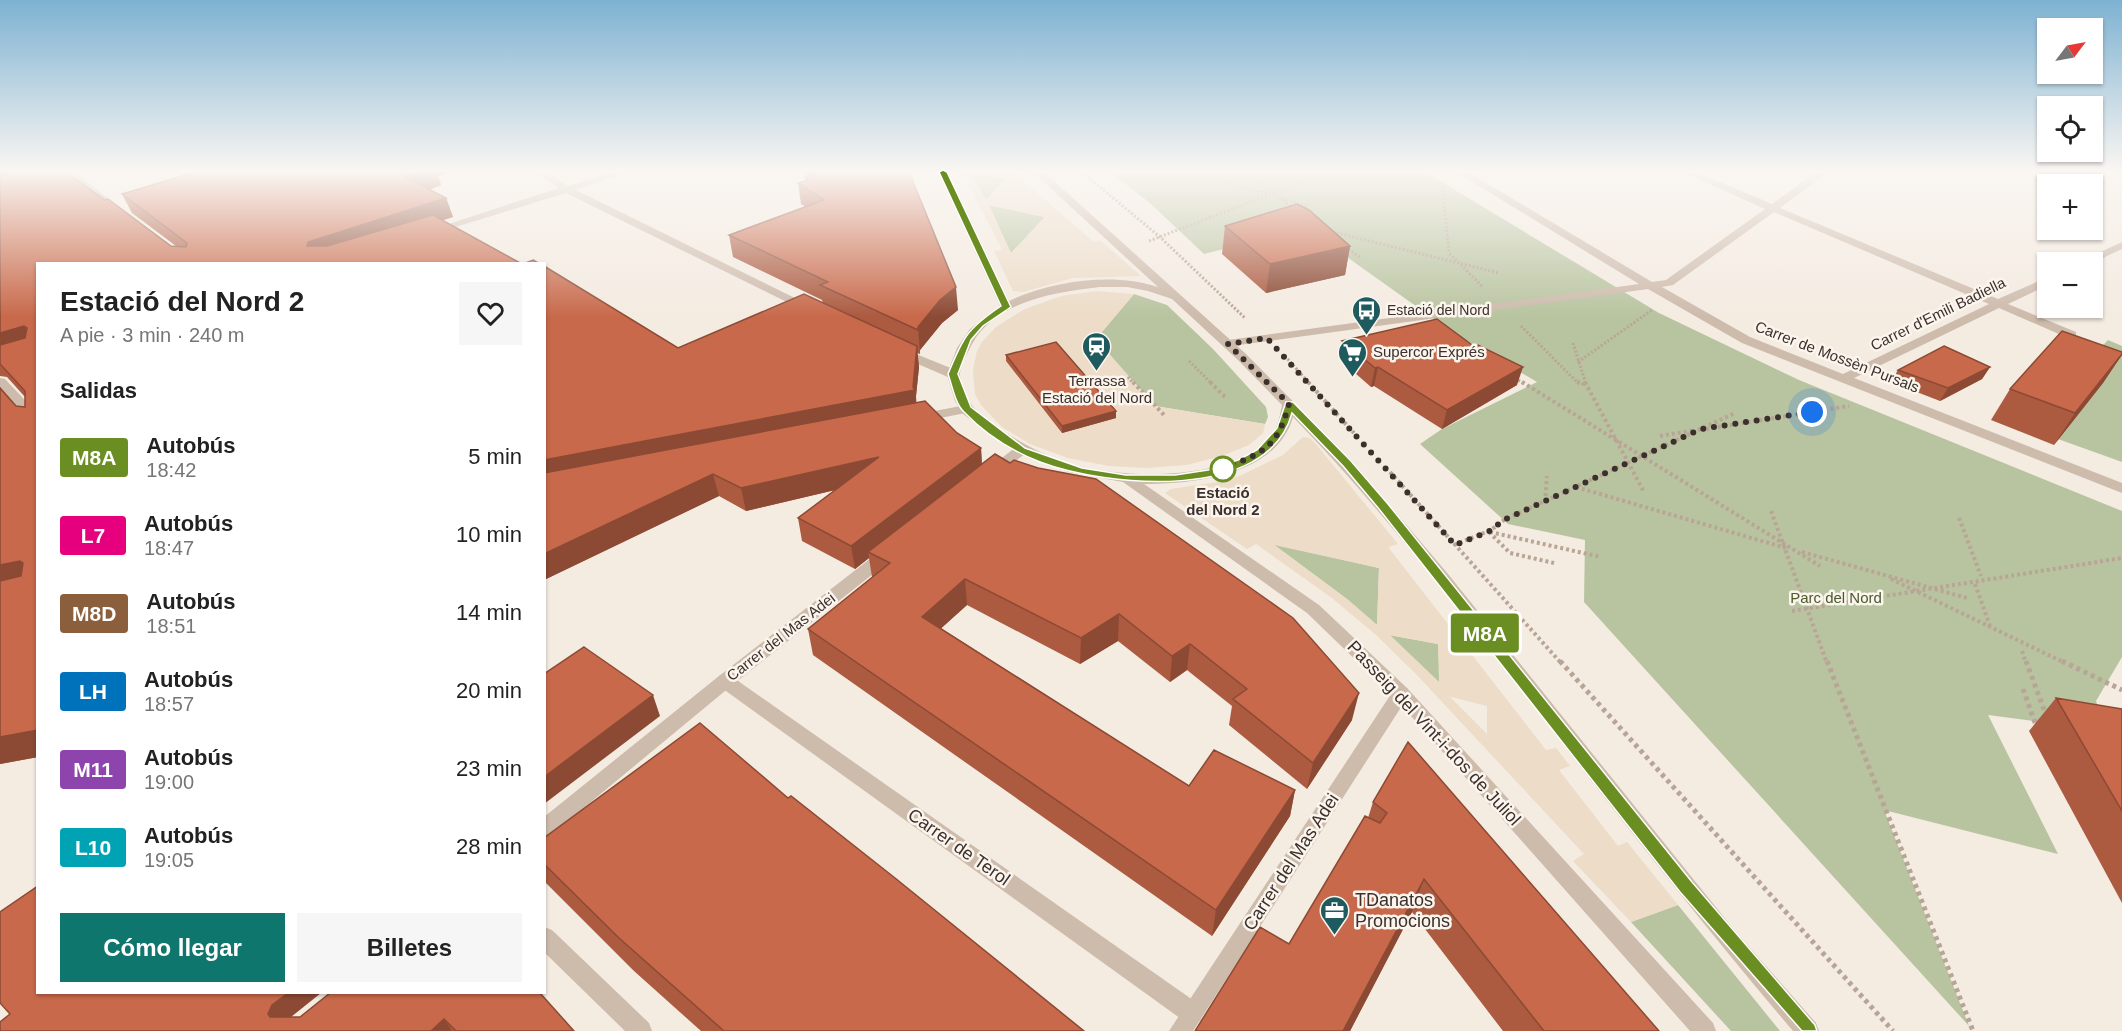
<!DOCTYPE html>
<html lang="es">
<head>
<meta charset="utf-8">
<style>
  body { margin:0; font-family:Arial,sans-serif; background:#f6f6f6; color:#222; height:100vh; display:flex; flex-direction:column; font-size:22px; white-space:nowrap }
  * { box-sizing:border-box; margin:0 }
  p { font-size:20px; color:#767676 }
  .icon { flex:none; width:33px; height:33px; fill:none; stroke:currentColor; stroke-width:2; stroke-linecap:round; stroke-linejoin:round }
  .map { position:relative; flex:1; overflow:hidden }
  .sheet { position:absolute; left:36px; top:262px; width:510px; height:732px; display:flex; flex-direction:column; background:#fff; border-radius:0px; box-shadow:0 2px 4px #0004 }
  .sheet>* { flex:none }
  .badge { padding:0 12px; border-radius:4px; font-size:21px; line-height:39px }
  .needle { width:39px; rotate:58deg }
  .tools { position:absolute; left:2037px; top:18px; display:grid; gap:12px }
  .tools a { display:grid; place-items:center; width:66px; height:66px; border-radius:0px; background:#fff; box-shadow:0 2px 4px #0004; font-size:30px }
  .you { position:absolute; width:30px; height:30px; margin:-15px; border:4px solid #fff; border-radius:50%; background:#1a73e8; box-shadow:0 0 0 9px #1a73e833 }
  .map>.badge { position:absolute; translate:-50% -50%; box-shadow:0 0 0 3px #fff }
  h2 { padding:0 24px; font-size:22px; line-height:54px }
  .round { display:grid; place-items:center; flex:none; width:63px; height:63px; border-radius:0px; background:#f6f6f6 }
  .headline { display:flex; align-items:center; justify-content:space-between; height:102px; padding:0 24px }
  h1 { font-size:28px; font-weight:600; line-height:45px }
  .action { display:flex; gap:12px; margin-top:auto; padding:12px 24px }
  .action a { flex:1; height:69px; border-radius:0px; background:#0f766e; color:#fff; font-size:24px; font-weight:600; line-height:69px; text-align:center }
  .action a+a { background:#f6f6f6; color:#222 }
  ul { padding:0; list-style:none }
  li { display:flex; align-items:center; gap:18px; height:78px; padding:0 24px }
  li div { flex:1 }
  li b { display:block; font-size:22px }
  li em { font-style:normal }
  li .badge { min-width:66px; font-weight:700; text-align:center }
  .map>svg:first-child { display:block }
  .green { fill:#b8c4a0 }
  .plaza { fill:#ecdcc8; fill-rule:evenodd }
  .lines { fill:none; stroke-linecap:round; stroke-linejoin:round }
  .path-far2 { stroke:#b9a596; stroke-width:3; stroke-dasharray:2 2; stroke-linecap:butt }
  .path-far1 { stroke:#b9a596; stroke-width:4; stroke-dasharray:3 3; stroke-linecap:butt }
  .path { stroke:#b9a596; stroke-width:5; stroke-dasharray:4 4; stroke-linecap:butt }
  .pedestrian { fill:#cdbbac; fill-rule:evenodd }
  .minor { fill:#cdbbac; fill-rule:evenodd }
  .tertiary { fill:#cdbbac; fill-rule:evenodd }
  .wall { fill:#ac5a40 }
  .shaded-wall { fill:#8c4a34 }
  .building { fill:#c8694b; stroke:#8c4a34; stroke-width:1.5 }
  .line { fill:#6b8e23; stroke:#fff; stroke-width:1.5 }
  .walk { stroke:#3b302b; stroke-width:6; stroke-dasharray:0 10.8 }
  .stop-dot { fill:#fff; stroke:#6b8e23; stroke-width:3 }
  .labels { text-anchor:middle; stroke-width:5; stroke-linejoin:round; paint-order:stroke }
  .far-poi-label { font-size:14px; fill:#3b302b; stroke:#fbf5ee; text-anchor:start }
  .street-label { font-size:15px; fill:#3b302b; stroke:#fbf5ee }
  .poi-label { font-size:15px; fill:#3b302b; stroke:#fbf5ee; text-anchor:start }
  .stop-label { font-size:15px; font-weight:bold; fill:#3b302b; stroke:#fbf5ee }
  .park-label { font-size:15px; fill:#4a5a2e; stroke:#fbf5ee }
  .near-street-label { font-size:18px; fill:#3b302b; stroke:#fbf5ee }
  .near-poi-label { font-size:18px; fill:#3b302b; stroke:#fbf5ee; text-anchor:start }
</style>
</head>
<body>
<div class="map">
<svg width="2122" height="1031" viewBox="0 0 2122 1031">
  <rect width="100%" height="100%" fill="#f4ebe1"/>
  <path class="green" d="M969 172 1005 179 986 200Z
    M1110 172H1425L1659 313 1799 380 2122 511V657L2096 701 2101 715 2080 727 1988 715 2058 854 1884 810 1969 1026 1584 602 1585 540 1508 524 1420 444 1442 429 1537 382 1451 331 1306 228 1204 254 1151 204Z
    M988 205 1045 217 1011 253Z
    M1134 294 1167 305 1213 349 1266 407 1268 417 1265 424 1155 406 1096 339Z
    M2108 340 2122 346V462L2058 439 2103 383 2076 373Z
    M1273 544 1379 568 1377 625 1347 599Z
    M1389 635 1438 644 1440 683Z
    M1678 905 1780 1031H1731L1631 922Z"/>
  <path class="plaza" d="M962 172H1013L1094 242 1101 241 1141 276 1073 278 1023 292 1013 291 994 251 1002 250ZM970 172 1005 179 986 200ZM989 205 1044 217 1045 218 1011 253Z
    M1097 291 1134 294 1096 339 1155 406 1265 424 1263 433 1249 445 1222 456 1186 465 1146 468 1109 466 1068 458 1030 444 1002 427 981 405 975 394 973 370 977 351 982 342 996 327 1025 309 1061 296ZM1006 361 1116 417V418L1062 432Z
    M1303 437 1310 438 1315 443 1398 544 1388 547 1546 750 1556 748 1570 766 1559 770 1618 846 1627 842 1678 905 1631 922 1573 861 1584 854 1416 674 1375 634 1332 598 1256 544 1247 549 1165 493 1171 489 1218 482 1242 475 1283 455ZM1274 545 1379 568 1377 625 1347 599ZM1390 635 1438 644 1439 682ZM1451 697 1487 706V734L1451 698Z"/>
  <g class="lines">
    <path class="path-far2" d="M1082 172 1160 237 1245 318
      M1192 172 1269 194
      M1244 172 1293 208
      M1442 182 1449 253 1482 286
      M1282 198 1307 206
      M1329 231 1499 273
      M1149 241 1328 172
      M1345 247 1361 258
      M1521 326 1578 383 1583 384
      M1573 343 1586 384
      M1285 356 1310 384
      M1189 361 1212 384
      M1578 362 1652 310
      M1128 377 1134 384
      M1515 378 1524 384"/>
    <path class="path-far1" d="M1133 382 1164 415
      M1210 382 1225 397
      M1308 382 1354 433
      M1522 382 1820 566
      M1577 382 1586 384
      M1585 382 1644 492
      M1706 429 1849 406
      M1660 436 1695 430
      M1390 472 1561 663
      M1576 487 1786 548
      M1545 502 1547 476
      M1771 511 1827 663
      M1959 518 1981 576
      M1489 532 1510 553 1554 563
      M1490 532 1601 557
      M1454 545 1491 530 1504 520 1735 413
      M1802 552 1967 598
      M1891 579 2065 663
      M1975 584 1990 626
      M1792 611 2122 558
      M2022 651 2026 663"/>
    <path class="path" d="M1560 661 1893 1031
      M1827 661 1973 1031
      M2026 661 2046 715
      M2062 661 2122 690
      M2023 689 2037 728"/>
    <path class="pedestrian" d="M725 674 731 676 1200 1005 1203 1013 1200 1021 1192 1024 1184 1021 719 686 716 681 719 676Z"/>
    <path class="minor" d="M63 172H75L109 199 100 201Z
      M534 172H547L568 186 612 172H628L576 190 815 308 813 311H805L566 193 436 233 432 234 427 231 559 188Z
      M1456 172H1468L1652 282 1666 280 1765 209 1682 172H1696L1772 204 1816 172H1828L1780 208 1998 299 2048 277V285L2008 304 2076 332V338H2068L1999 308 1854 378 2122 483V493L1742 343 1648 289 1224 347 1222 344 1228 340 1639 284ZM1774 212 1989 304 1843 374 1750 337 1662 287 1673 285Z
      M2122 242V249L2092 263 2079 262Z
      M901 348 958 371 959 374 953 378 948 377 897 355 895 352Z
      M0 378 5 379 38 414V427L33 426 0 390Z
      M966 405 973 409 971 412 919 422 912 418 919 414Z
      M1021 446 1026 447 1028 450 1026 453 995 477H985L983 474 985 471 1016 447Z
      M886 550 892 551 894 555 892 559 731 686 551 835 544 837V817L719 676 880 551Z
      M1401 686 1407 688 1410 693 1407 698 1193 1031H1169L1395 688Z
      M544 927 552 930 649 1023 652 1031H625L544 952Z"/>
    <path class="tertiary" d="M938 172H948L1009 301C1051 281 1113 272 1158 287L1033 172H1044L1246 354 1352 461 1448 574 1735 931 1816 1023 1819 1031H1793C1694 915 1602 794 1508 673 1439 585 1371 497 1293 417 1277 475 1194 484 1144 484L1319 605 1407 688 1713 1023 1716 1031H1690L1395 698 1307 613 1123 482 1069 472 1034 460 1007 446 963 414 955 401 947 374 957 348 970 329 1000 306ZM1100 287H1127L1148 291 1172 299 1238 360 1282 405C1280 415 1278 427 1272 435 1236 482 1124 479 1074 465 1046 457 1021 443 997 427 980 415 969 407 963 387 962 383 959 377 960 373 961 364 968 352 972 344 995 301 1056 292 1100 287Z"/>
  </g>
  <path class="wall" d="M0 172 171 246H176L132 213 122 194 438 176 441 185 429 190 446 198 453 217 38 264V757L0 764V388L16 406 25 407V397L7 377 0 376Z
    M802 172H909L958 310 942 323 920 350V354L917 353 919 367 916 396V403L957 433 981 448 982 464 1352 720 1307 789 1229 725 1232 706 1187 670 1170 682 1118 641 1080 664 967 605 941 628 1189 786 1295 790 1290 816 1212 936 813 655 808 629 872 577 869 558 855 569 802 541 798 518 835 490 746 511 719 496 544 580V266L678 348 823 303 822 300 733 257 729 235 806 207 801 204 798 183 805 181V177L809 176Z
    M1225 226 1350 246 1345 275 1266 293 1222 254Z
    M1342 341 1517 385 1442 429 1374 386 1371 387 1339 359Z
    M1006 355 1116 411V418L1062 433 1006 361Z
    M2122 355 2103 383 2054 445 1991 420 2010 389Z
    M1990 367 1982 379 1940 401 1891 382 1898 370Z
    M2056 698 2122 709V903L2029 731Z
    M788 798 1084 1031H701L634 971 546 883 544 880V838Z
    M1373 802 1659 1031H1503L1412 912 1350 1031H1195L1289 944 1368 818Z
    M330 993 574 1031H0L300 1017Z"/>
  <path class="shaded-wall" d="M420 172H453L438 176 441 185 412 196 405 177Z
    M446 198 453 217 316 262 307 246 308 242Z
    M1350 246 1345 275 1266 293 1270 264Z
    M956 287 958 310 942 323 920 350V354L918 327 940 300Z
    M24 326 37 347 0 358V333Z
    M917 346 919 367 916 396 917 412 544 484V460L913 387Z
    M2122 354 2103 383 2054 445 2075 413Z
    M1378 367 1374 386 1371 387 1375 368Z
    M1523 367 1517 385 1442 429 1447 410Z
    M1990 367 1982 379 1940 401 1948 388Z
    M1116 411V418L1062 433V426Z
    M981 448 982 470 868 552 869 558 855 569 851 546Z
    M879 457 882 479 746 511 741 488Z
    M713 474 719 496 544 580V554Z
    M20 561 38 584 0 591V565Z
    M965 579 967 605 925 643 922 617Z
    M1119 614 1118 641 1080 664 1081 638Z
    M1190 644 1187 670 1170 682 1172 656Z
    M1359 693 1352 720 1307 789 1313 763Z
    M653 695 660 716 544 804V777Z
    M38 730V757L0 764V737Z
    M1295 790 1290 816 1212 936 1216 910Z
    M1424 879 1412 912 1350 1031H1343Z
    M288 993H321L286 1021 282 1030 268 1014 272 1005Z
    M444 1019 452 1031H431Z"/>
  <path class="building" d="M0 172H66L105 200 108 199 171 246 186 247 187 243 122 194 195 172H420L405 177 446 198 308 242 307 246H327L433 215 522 264H38V730L0 737V581L21 576 23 563 20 561 0 565V388L16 406 25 407V391L0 364V345L25 338 27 328 24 326 0 333Z
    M819 172H909L956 287 940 300 918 327V330L820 285 828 282 729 235 824 200 798 183 809 180 805 177Z
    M1297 204 1309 210 1350 246 1270 264 1225 226Z
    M533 260 540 264H523Z
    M544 266 678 348 804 294 917 346 913 387 915 390 544 460Z
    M1437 319 1475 347 1478 345 1523 367 1447 410 1378 367 1375 368 1342 341Z
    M2062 331 2122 352V354L2075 413 2010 389Z
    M1056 342 1116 411 1062 426 1006 355Z
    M1944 346 1990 367 1948 388 1898 370Z
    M925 401 957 433 981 448 851 546 798 518 879 457 741 488 713 474 544 554V473Z
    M995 454 1010 463 1014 460 1038 468 1096 479 1293 618 1359 693 1313 763 1233 699 1247 689 1190 644 1172 656 1119 614 1081 638 965 579 922 617 1189 786 1214 750 1295 790 1216 910 808 629 890 563 868 552Z
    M584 647 653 695 544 777V674Z
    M2056 698 2122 709V811Z
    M700 723 788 798 791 796 895 878 1084 1031H724L619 938 544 864V838Z
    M1408 742 1659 1031H1544L1424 879 1343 1031H1195L1260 927 1289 944 1365 816 1380 823 1387 813 1373 802Z
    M38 886V993H288L272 1005 268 1014 270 1017H300L330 993H540L574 1031H456L444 1019 431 1031H0V1022L10 1014 0 1003V912Z"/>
  <linearGradient id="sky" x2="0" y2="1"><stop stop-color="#7eb2d2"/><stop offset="0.54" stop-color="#faf6f2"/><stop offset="1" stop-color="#faf6f2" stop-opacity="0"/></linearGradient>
  <rect width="2122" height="317" fill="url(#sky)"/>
  <path class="line" d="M943 170 947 172 1011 307 983 326 971 340 958 374 971 407 1025 448 1082 468 1126 475H1175L1208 470 1238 460 1257 450 1277 428 1286 402H1293L1351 461 1388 504 1692 882 1815 1025 1817 1031H1802L1680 892 1379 509 1343 466 1292 413C1268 503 1106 487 1040 462 1012 451 984 433 964 412 955 404 952 385 948 374 963 337 967 329 1001 306L939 172Z"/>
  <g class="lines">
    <path class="walk" d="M1223 469C1263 452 1277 449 1289 404L1228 344 1267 338 1455 545 1488 532 1504 520 1701 429 1812 412"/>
  </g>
  <defs>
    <symbol id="bus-pin" viewBox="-11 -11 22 30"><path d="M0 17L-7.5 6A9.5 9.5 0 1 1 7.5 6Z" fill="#1f5a5e" stroke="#fbf5ee"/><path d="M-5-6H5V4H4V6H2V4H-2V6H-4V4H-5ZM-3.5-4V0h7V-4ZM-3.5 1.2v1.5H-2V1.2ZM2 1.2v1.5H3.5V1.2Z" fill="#fff"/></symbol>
    <symbol id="station-pin" viewBox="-11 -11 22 30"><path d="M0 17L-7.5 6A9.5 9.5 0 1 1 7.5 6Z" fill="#1f5a5e" stroke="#fbf5ee"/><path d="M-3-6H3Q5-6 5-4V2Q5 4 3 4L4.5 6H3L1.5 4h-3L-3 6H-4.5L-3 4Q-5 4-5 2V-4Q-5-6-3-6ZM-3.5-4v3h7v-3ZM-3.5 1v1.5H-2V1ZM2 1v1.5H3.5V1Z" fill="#fff"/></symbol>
    <symbol id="supermarket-pin" viewBox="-11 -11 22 30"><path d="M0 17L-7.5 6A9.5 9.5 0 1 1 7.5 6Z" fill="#1f5a5e" stroke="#fbf5ee"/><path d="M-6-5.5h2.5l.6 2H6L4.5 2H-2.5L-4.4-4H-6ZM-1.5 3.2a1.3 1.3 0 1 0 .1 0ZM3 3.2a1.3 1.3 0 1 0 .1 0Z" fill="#fff"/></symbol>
    <symbol id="office-pin" viewBox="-11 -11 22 30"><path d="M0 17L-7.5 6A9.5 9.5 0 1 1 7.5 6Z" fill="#1f5a5e" stroke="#fbf5ee"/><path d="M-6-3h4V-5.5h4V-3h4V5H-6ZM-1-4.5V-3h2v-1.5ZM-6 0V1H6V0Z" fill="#fff"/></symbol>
  </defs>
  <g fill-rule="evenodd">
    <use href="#bus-pin" x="1350" y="294" width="33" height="45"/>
    <use href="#station-pin" x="1080" y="330" width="33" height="45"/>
    <use href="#supermarket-pin" x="1336" y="336" width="33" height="45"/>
    <use href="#office-pin" x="1318" y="894" width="33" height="45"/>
  </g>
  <circle class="stop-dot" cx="1223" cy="469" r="12"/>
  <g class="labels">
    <g class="far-poi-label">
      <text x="1387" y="315">Estació del Nord</text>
    </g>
    <g class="street-label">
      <text transform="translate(1938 314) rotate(-26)" y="5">Carrer d'Emili Badiella</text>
      <text transform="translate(1837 357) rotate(21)" y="5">Carrer de Mossèn Pursals</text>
      <text transform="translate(781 637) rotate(-38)" y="5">Carrer del Mas Adei</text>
    </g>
    <g class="poi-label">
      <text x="1373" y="357">Supercor Exprés</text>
      <text x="1097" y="386" text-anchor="middle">Terrassa<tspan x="1097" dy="17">Estació del Nord</tspan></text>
    </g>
    <g class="stop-label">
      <text x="1223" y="498">Estació<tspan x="1223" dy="17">del Nord 2</tspan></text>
    </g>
    <g class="park-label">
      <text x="1836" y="603">Parc del Nord</text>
    </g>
    <g class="near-street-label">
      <text transform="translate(1434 733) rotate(47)" y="6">Passeig del Vint-i-dos de Juliol</text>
      <text transform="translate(959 847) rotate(35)" y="6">Carrer de Terol</text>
      <text transform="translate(1291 862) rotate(-57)" y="6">Carrer del Mas Adei</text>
    </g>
    <g class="near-poi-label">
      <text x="1355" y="906">TDanatos<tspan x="1355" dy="21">Promocions</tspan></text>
    </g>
  </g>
</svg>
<div class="tools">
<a><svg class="needle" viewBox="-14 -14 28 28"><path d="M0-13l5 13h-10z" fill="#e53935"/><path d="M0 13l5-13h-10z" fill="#767676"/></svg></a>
<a><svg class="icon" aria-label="locate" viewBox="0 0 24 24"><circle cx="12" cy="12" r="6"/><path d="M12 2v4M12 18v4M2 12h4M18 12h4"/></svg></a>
<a>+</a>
<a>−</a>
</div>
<div class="you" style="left:1812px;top:412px"></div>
<b class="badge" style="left:1485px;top:633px;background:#6b8e23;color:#fff">M8A</b>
<section class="sheet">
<div class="headline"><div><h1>Estació del Nord 2</h1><p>A pie · 3 min · 240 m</p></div><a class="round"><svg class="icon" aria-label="heart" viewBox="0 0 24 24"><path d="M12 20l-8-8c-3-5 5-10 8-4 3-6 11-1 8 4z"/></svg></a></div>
<h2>Salidas</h2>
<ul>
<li><span class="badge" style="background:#6b8e23;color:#fff">M8A</span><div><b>Autobús</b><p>18:42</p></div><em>5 min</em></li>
<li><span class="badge" style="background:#e6007e;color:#fff">L7</span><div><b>Autobús</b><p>18:47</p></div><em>10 min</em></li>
<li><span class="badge" style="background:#8b5e3c;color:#fff">M8D</span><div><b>Autobús</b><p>18:51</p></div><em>14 min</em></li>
<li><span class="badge" style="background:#0072bc;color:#fff">LH</span><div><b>Autobús</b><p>18:57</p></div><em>20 min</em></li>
<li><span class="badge" style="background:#8e44ad;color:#fff">M11</span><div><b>Autobús</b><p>19:00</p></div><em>23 min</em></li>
<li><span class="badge" style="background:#00a3b4;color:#fff">L10</span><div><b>Autobús</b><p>19:05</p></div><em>28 min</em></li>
</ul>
<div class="action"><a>Cómo llegar</a><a>Billetes</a></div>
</section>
</div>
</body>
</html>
